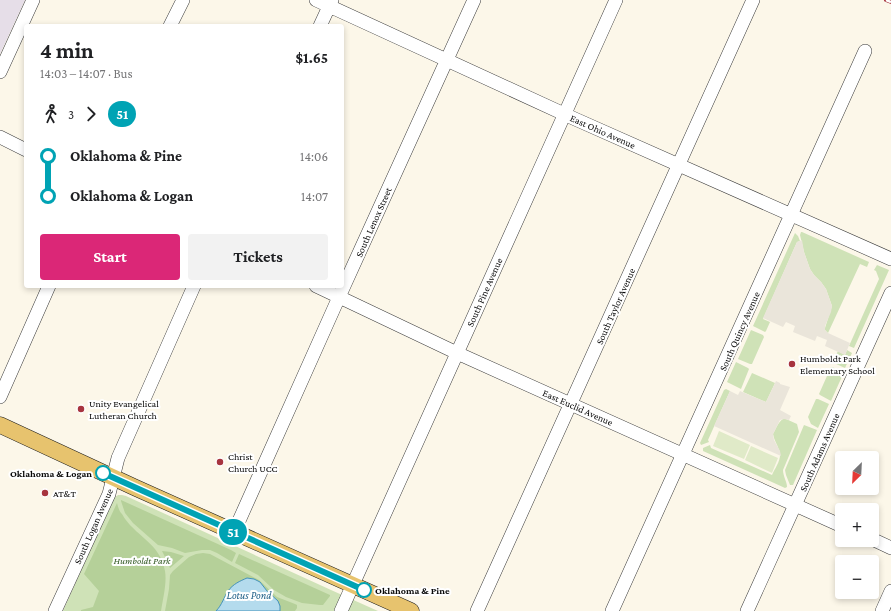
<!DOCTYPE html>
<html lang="en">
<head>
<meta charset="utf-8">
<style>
  body { margin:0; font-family:"Crimson Pro",serif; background:#f2f2f2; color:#202124; height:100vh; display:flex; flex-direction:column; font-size:15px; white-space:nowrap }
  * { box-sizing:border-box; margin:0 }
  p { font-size:13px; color:#757577 }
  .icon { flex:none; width:22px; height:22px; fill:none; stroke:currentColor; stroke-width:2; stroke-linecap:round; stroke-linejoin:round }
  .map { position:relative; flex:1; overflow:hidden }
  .drawer { position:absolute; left:24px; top:24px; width:320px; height:264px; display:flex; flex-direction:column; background:#fff; border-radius:4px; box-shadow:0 2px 6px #0003 }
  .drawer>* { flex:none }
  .badge { padding:0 8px; border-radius:13px; font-size:14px; line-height:26px }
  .needle { width:26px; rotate:204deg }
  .buttons { position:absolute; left:835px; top:451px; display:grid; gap:8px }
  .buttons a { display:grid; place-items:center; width:44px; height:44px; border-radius:4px; background:#fff; box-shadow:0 2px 6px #0003; font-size:20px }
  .map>.badge { position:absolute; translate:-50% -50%; box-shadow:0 0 0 2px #fff }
  .legs { display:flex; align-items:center; gap:6px; height:44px; padding:0 16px; font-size:13px }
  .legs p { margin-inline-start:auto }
  .headline { display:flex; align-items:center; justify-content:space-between; height:68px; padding:0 16px }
  h1 { font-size:22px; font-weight:700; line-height:30px }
  .button { display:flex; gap:8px; margin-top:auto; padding:8px 16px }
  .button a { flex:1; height:46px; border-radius:4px; background:#db2777; color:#fff; font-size:16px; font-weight:700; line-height:46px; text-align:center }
  .button a+a { background:#f2f2f2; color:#202124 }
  ul { padding:0 16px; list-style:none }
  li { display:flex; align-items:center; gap:14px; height:40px; font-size:15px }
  li i { display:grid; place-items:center; width:6px; height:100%; margin:0 5px; background:currentColor }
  li i::after { content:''; width:10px; height:10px; margin:-5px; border:3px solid; border-radius:50%; background:#fff }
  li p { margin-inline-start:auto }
  li:first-child i { background:linear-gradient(#0000 50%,currentColor 0) }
  li:last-child i { background:linear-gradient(currentColor 50%,#0000 0) }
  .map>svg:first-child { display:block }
  .industrial { fill:#e6dee8 }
  .green { fill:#cfe2b7 }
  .forest { fill:#b5d099 }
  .pitch { fill:#e0eac8 }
  .plaza { fill:#eae5da }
  .water { fill:#b4dbed; stroke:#4492bb }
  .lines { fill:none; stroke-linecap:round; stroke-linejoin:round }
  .minor-casing { stroke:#3c3c3c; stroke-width:14 }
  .major-casing { stroke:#1a1a1a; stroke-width:17 }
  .minor { stroke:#fff; stroke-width:13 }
  .major { stroke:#e7c36e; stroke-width:16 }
  .rail-casing { stroke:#a7343f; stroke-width:4 }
  .rail { stroke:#fff; stroke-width:2.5; stroke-dasharray:8; stroke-linecap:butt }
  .line-1-casing { stroke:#fff; stroke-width:9 }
  .line-1 { stroke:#00a3b4; stroke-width:6 }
  .poi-dot { fill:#a7343f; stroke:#fff; stroke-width:1.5 }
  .stop-1-dot { fill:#fff; stroke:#00a3b4; stroke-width:2 }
  .labels { text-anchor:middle; stroke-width:4; stroke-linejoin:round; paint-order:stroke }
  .street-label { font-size:10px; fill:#090909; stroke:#fff }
  .poi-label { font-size:10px; fill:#090909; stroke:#fff; text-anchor:start }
  .stop-label { font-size:10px; font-weight:bold; fill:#090909; stroke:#fff; text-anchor:end }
  .park-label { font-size:10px; font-style:italic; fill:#315823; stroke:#fff }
  .water-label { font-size:11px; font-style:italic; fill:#24638a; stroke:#fff }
</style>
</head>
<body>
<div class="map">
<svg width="891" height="611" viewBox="0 0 891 611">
  <rect width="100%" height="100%" fill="#fcf7e9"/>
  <path class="industrial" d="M0 0H25L0 54Z"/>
  <path class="green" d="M801 232H802L869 262 867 267 860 264 828 333 825 330V328L832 306 826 289 821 282 814 275 810 269 804 252 800 235Z
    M795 233 798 236 800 241 797 242 763 319 770 322 766 331 765 332 753 326Z
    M877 265 889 270 854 348 849 346 879 279 876 271 874 270Z
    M751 330 763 335 764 337 752 364H750L738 359Z
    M847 350 852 353 845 368 834 363 833 361 838 351 845 355Z
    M736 362 748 368 749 369 741 389 727 382Z
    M831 367H832L844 372 831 401 820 395 819 394Z
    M752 373 775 383 766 402 743 392Z
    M726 389 730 391 708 440 709 442 701 445 700 443 724 390Z
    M816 399H818L829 404 818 428 811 424 808 417Z
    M783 419H786L797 424 799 432 783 470C783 476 787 482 787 487L785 488 703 451V448L710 445 711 448 772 475C775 468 783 458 779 450 777 444 774 440 773 434 776 429 778 422 783 419Z
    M804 425 817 430 793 485H790L786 475 785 470Z
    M118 495H122L126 496 331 590 378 611H63L112 501 114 498Z"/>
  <path class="forest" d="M121 500 231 550 236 553 232 562 217 553 210 550H202L185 553 172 548 158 545 133 523 125 513 121 501Z
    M117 503C118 507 119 511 122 514 134 536 160 542 165 571 167 583 163 598 161 611H81V610L93 607 99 591 84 574Z
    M162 551 171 552 184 556 170 568 168 563Z
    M203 553 210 554 259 580 277 597 295 604 297 605V608L295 611H279L278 601 267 591 260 582 219 608 216 611H165L169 589 170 575 173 571 189 557 196 554Z
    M239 554 330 595V596L323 605H320L302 603 286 597 274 590 258 575 235 563Z"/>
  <path class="pitch" d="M719 431 750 445 744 459 713 446Z
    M751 446 778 458 772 473 745 460Z"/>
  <path class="plaza" d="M802 240 804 252 810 269 814 275 821 282 826 289 832 306 831 312 825 326V330L828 333 850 343 845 355 825 346 827 340 817 336 815 341 793 332 795 326 786 322 783 327 763 318 797 242Z
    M776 381 780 383V384L790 387 780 410 791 416 789 420 784 419 780 420 773 434 774 440 780 451 781 456 714 426 730 391 738 395 740 391 766 402Z"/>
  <path class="water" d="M247 578 254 579 260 582 267 591 278 601 280 606V611H216C222 605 224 597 228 591 233 584 240 581 247 578Z"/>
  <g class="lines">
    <defs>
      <path id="minor" d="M316 0 575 119 891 259
        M170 26 183 0
        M320 26 332 0
        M0 72 33 0
        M0 137 26 150
        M316 286 457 353 842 526
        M0 397 49 286
        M234 532 339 297 474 0
        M872 539 891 548
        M55 611 109 494 118 458 194 286
        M341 611 616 0
        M477 611 753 0
        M612 611 865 51
        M747 611 891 293
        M882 611 891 591"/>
      <path id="major" d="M0 425 136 488 411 611"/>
    </defs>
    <use href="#minor" class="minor-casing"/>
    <use href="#major" class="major-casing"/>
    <use href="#minor" class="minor"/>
    <use href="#major" class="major"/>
    <defs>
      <path id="rail" d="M886 0 891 2"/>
    </defs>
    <use href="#rail" class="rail-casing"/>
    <use href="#rail" class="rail"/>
  </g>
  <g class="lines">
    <defs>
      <path id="line-1" d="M103 473 364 590"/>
    </defs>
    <use href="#line-1" class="line-1-casing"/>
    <use href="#line-1" class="line-1"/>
  </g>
  <g class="poi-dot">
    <circle cx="792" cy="364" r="4"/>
    <circle cx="81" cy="409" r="4"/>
    <circle cx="220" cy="462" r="4"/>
    <circle cx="45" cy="493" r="4"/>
  </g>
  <g class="stop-1-dot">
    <circle cx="103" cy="473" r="7"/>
    <circle cx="364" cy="590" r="7"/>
  </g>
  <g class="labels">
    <g class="street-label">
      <text transform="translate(603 131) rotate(24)" y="4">East Ohio Avenue</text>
      <text transform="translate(373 222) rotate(-66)" y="4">South Lenox Street</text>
      <text transform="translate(484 292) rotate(-66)" y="4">South Pine Avenue</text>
      <text transform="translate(615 306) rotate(-66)" y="4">South Taylor Avenue</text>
      <text transform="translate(739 331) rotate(-66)" y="4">South Quincy Avenue</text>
      <text transform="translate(578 407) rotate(24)" y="4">East Euclid Avenue</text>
      <text transform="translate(819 452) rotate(-66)" y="4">South Adams Avenue</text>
      <text transform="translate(93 526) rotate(-66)" y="4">South Logan Avenue</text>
    </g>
    <g class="poi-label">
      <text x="800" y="362">Humboldt Park<tspan x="800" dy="12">Elementary School</tspan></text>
      <text x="89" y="407">Unity Evangelical<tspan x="89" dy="12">Lutheran Church</tspan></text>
      <text x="228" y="460">Christ<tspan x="228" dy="12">Church UCC</tspan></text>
      <text x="53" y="497">AT&amp;T</text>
    </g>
    <g class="stop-label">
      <text x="92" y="477">Oklahoma &amp; Logan</text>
      <text x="375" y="594" text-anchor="start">Oklahoma &amp; Pine</text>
    </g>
    <g class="park-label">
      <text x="142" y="564">Humboldt Park</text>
    </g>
    <g class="water-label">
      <text x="249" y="599">Lotus Pond</text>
    </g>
  </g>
</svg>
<div class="buttons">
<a><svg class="needle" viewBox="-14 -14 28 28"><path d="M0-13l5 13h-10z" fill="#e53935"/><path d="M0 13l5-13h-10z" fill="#757577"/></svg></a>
<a>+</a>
<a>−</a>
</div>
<b class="badge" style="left:233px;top:532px;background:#00a3b4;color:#fff">51</b>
<section class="drawer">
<div class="headline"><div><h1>4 min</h1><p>14:03 – 14:07 · Bus</p></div><b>$1.65</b></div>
<div class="legs"><svg class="icon" aria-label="walk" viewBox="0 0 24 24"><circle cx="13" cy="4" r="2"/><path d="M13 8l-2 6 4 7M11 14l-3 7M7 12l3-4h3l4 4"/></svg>3<svg class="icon" aria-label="forward" viewBox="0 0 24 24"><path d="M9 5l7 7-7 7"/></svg><b class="badge" style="background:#00a3b4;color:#fff">51</b></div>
<ul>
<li><i style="color:#00a3b4"></i><b>Oklahoma &amp; Pine</b><p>14:06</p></li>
<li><i style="color:#00a3b4"></i><b>Oklahoma &amp; Logan</b><p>14:07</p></li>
</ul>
<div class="button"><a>Start</a><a>Tickets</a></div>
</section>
</div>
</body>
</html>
